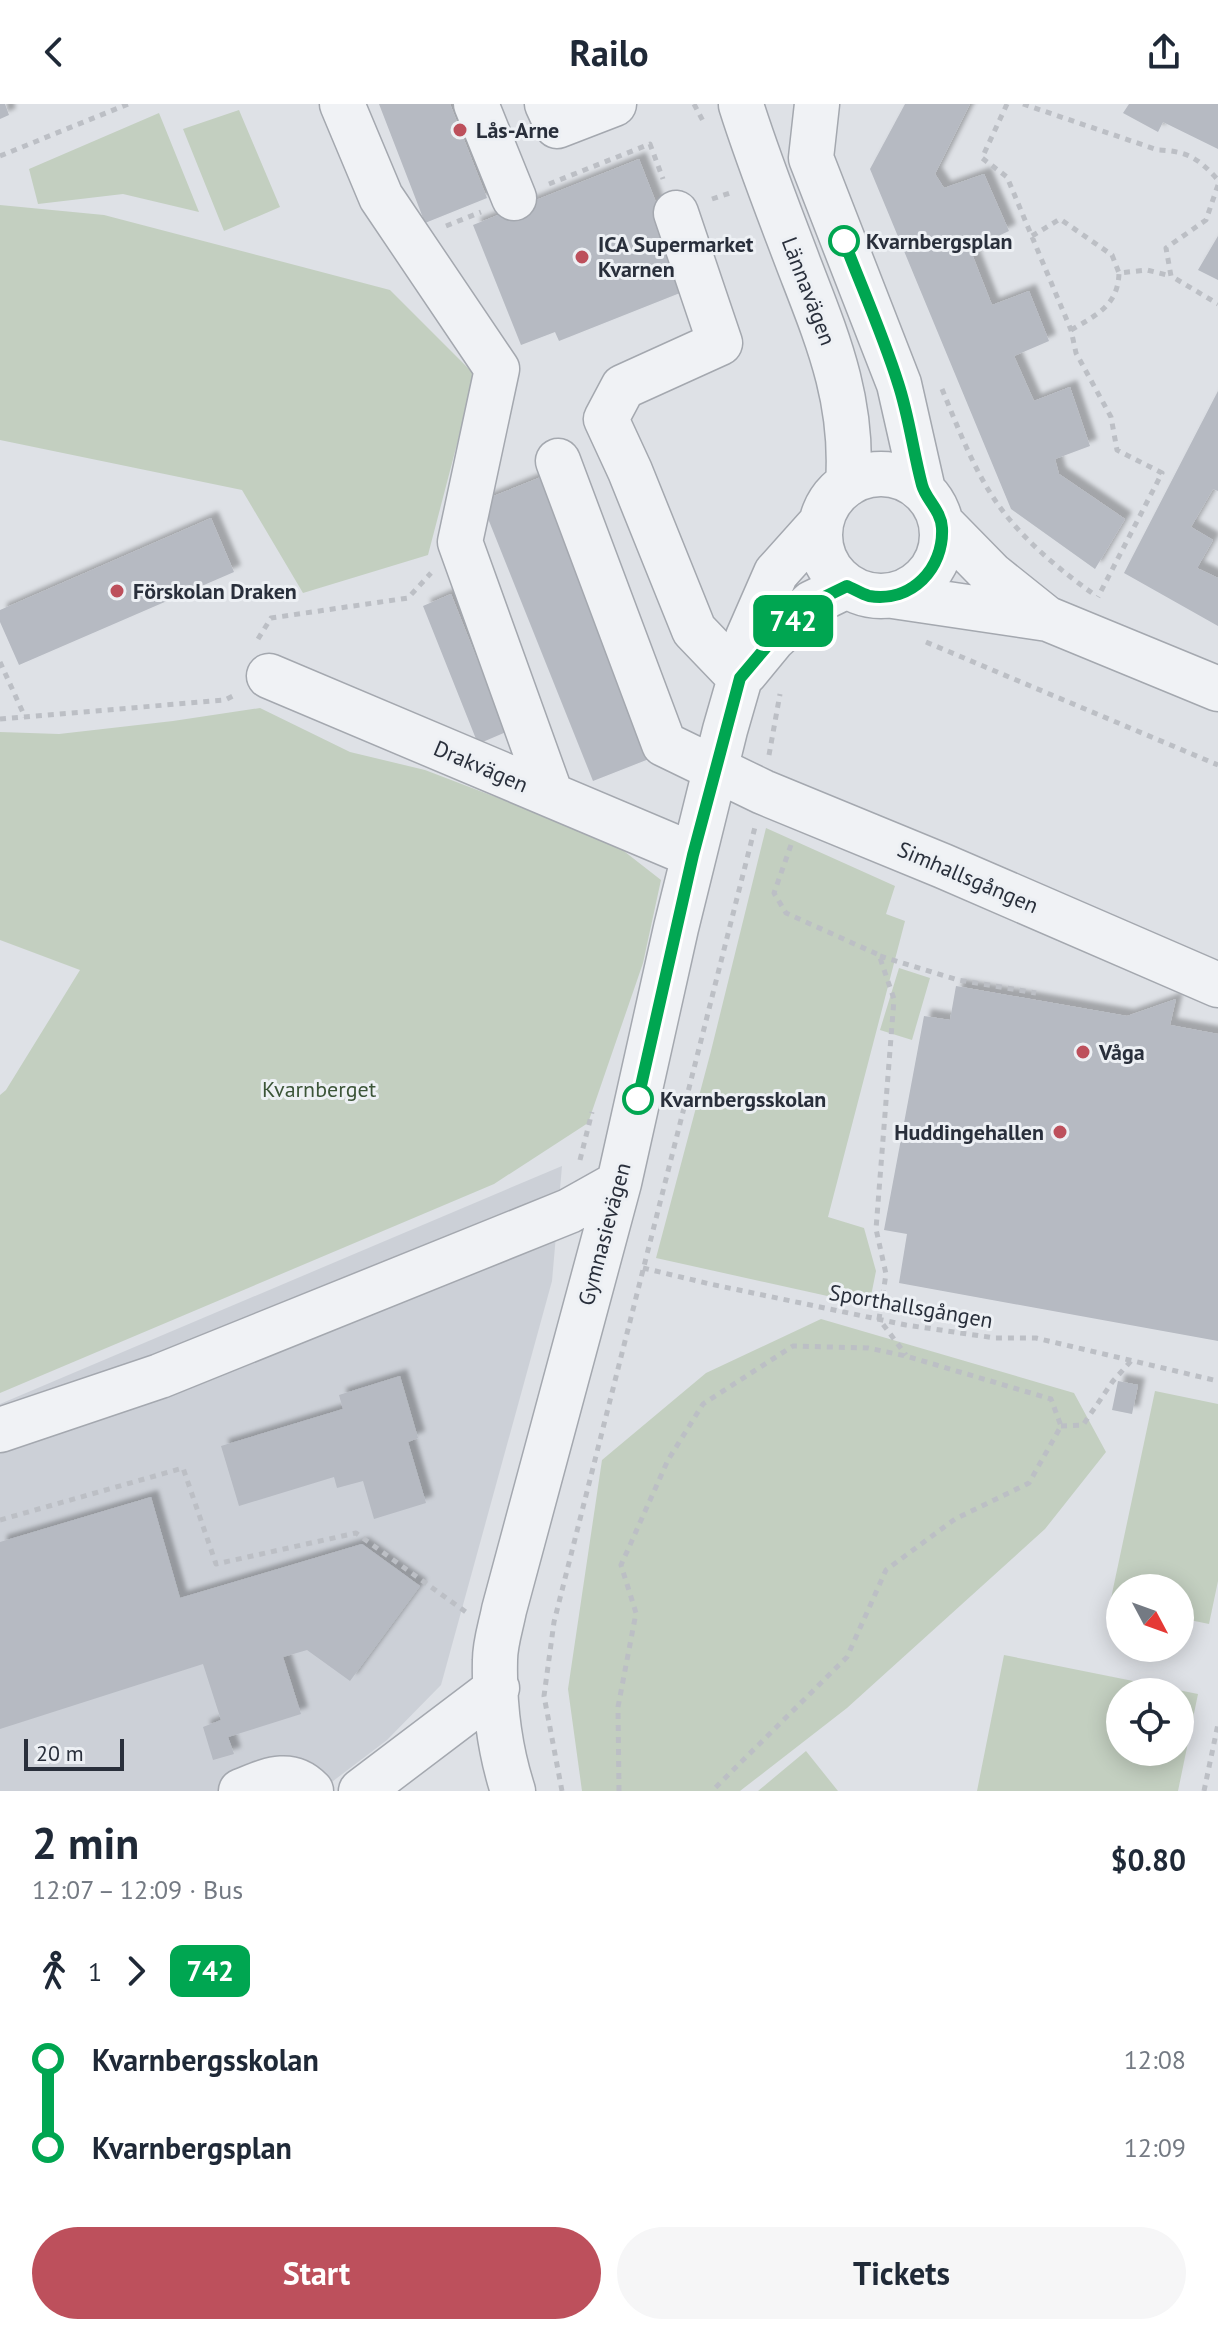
<!DOCTYPE html>
<html lang="en">
<head>
<meta charset="utf-8">
<style>
  body { margin:0; font-family:"PT Sans",sans-serif; background:#f6f6f7; color:#1f2937; height:100vh; display:flex; flex-direction:column; font-size:30px; white-space:nowrap }
  * { box-sizing:border-box; margin:0 }
  p { font-size:26px; color:#747a83 }
  .icon { flex:none; width:44px; height:44px; fill:none; stroke:currentColor; stroke-width:2; stroke-linecap:round; stroke-linejoin:round }
  .map { position:relative; height:1687px; overflow:hidden }
  .side { display:flex; flex-direction:column; background:#fff; flex:1 }
  .side>* { flex:none }
  .badge { padding:0 16px; border-radius:12px; font-size:28px; line-height:52px }
  .needle { width:52px; rotate:131deg }
  .buttons { position:absolute; left:1106px; top:1470px; display:grid; gap:16px }
  .buttons a { display:grid; place-items:center; width:88px; height:88px; border-radius:50%; background:#fff; box-shadow:0 4px 20px #0003; font-size:40px }
  .scale { position:absolute; left:24px; bottom:20px; width:100px; box-sizing:border-box; padding-left:8px; border:4px solid #292f3b; border-top:0; font-size:22px; line-height:28px; white-space:nowrap; color:#292f3b; -webkit-text-stroke:6px #edf0f4; paint-order:stroke }
  .map>.badge { position:absolute; translate:-50% -50%; box-shadow:0 0 0 4px #fff }
  .legs { display:flex; align-items:center; gap:12px; height:88px; padding:0 32px; font-size:26px }
  .legs p { margin-inline-start:auto }
  .headline { display:flex; align-items:center; justify-content:space-between; height:136px; padding:0 32px }
  h1 { font-size:44px; font-weight:600; line-height:60px }
  .action { display:flex; gap:16px; margin-top:auto; padding:16px 32px }
  .action a { flex:1; height:92px; border-radius:48px; background:#bd505c; color:#fff; font-size:32px; font-weight:600; line-height:92px; text-align:center }
  .action a+a { background:#f6f6f7; color:#1f2937 }
  ul { padding:0 32px; list-style:none }
  li { display:flex; align-items:center; gap:28px; height:88px; font-size:30px }
  li i { display:grid; place-items:center; width:12px; height:100%; margin:0 10px; background:currentColor }
  li i::after { content:''; width:20px; height:20px; margin:-10px; border:6px solid; border-radius:50%; background:#fff }
  li p { margin-inline-start:auto }
  li:first-child i { background:linear-gradient(#0000 50%,currentColor 0) }
  li:last-child i { background:linear-gradient(currentColor 50%,#0000 0) }
  header { display:flex; justify-content:space-between; align-items:center; height:104px; padding:0 32px; background:#fff; font-size:36px; font-weight:600 }
  .map>svg:first-child { display:block }
  .built { fill:#ccd0d7 }
  .green { fill:#c3cfc0; fill-rule:evenodd }
  .building { fill:#b6bac2; filter:url(#shadow) }
  .lines { fill:none; stroke-linecap:round; stroke-linejoin:round }
  .minor-casing { stroke:#a4a8af; stroke-width:47 }
  .path { stroke:#bcbfc5; stroke-width:5; stroke-dasharray:6 6; stroke-linecap:butt }
  .minor { stroke:#f0f2f5; stroke-width:44 }
  .line-1-casing { stroke:#fff; stroke-width:18 }
  .line-1 { stroke:#00a651; stroke-width:12 }
  .poi-dot { fill:#bd505c; stroke:#edf0f4; stroke-width:3 }
  .stop-1-dot { fill:#fff; stroke:#00a651; stroke-width:4 }
  .labels { text-anchor:middle; stroke-width:6; stroke-linejoin:round; paint-order:stroke }
  .poi-label { font-size:22px; font-weight:bold; fill:#292f3b; stroke:#edf0f4; text-anchor:start }
  .stop-label { font-size:22px; font-weight:bold; fill:#292f3b; stroke:#edf0f4; text-anchor:start }
  .street-label { font-size:22px; fill:#292f3b; stroke:#edf0f4 }
  .park-label { font-size:22px; fill:#3c5538; stroke:#edf0f4 }
</style>
</head>
<body>
<header><svg class="icon" aria-label="back" viewBox="0 0 24 24"><path d="M15 5l-7 7 7 7"/></svg>Railo<svg class="icon" aria-label="share" viewBox="0 0 24 24"><path d="M12 15V3M7 8l5-5 5 5M5 13v7h14v-7"/></svg></header>
<div class="map">
<svg width="1218" height="1687" viewBox="0 0 1218 1687">
  <defs>
    <filter id="shadow"><feDropShadow dx="7" dy="-7" stdDeviation="2" flood-color="#0004"/></filter>
  </defs>
  <rect width="100%" height="100%" fill="#dee1e6"/>
  <path class="built" d="M562 1062 552 1177 441 1581 387 1636 320 1687H0V1300Z"/>
  <path class="green" d="M239 6 280 103 224 127 183 25Z
    M159 9 199 108 123 90 38 100 29 65Z
    M0 101 104 111 390 186 475 271 428 451 303 489 242 386 0 336Z
    M260 604 350 648 425 666 611 737 661 776 643 859 588 1019 494 1080 0 1289V991L6 986 80 866 0 836V628L59 630 173 617Z
    M766 724 895 782 886 810 905 817 828 1113 864 1124 876 1167 871 1192 859 1199 656 1154 711 947Z
    M899 864 930 874 912 936 880 926Z
    M821 1215 1074 1289 1106 1348 1045 1425 847 1604 740 1687H582L568 1585 602 1356 706 1269Z
    M1155 1287 1218 1300V1477L1209 1520 1180 1514V1484H1120V1501L1110 1499Z
    M1004 1551 1198 1590 1178 1687H977ZM1120 1588H1180V1648H1120Z
    M806 1647 838 1687H758Z"/>
  <path class="building" d="M0 0H5L9 11 0 15Z
    M379 0H450L487 94 425 119Z
    M905 0H970L935 70 944 84 984 70 1009 127 970 145 992 201 1029 187 1049 237 1014 252 1034 297 1070 283 1090 342 1055 355 1059 370 1125 415 1095 465 1011 405 870 65Z
    M1129 0H1218V45L1163 18 1158 28 1123 9Z
    M639 55 690 185 559 237 555 228 521 241 473 121Z
    M1218 132V176L1198 166Z
    M1218 287V387L1213 385 1191 423 1213 436 1197 464 1218 474V522L1124 469Z
    M541 373 654 653 593 677 481 397Z
    M211 414 234 468 19 561 0 518V506Z
    M451 490 506 628 478 640 423 502Z
    M956 882 1127 912 1176 895 1170 921 1218 930V1237L899 1179 907 1130 884 1126 924 912 950 916Z
    M400 1272 418 1334 408 1338 426 1399 374 1415 363 1377 337 1384 334 1373 239 1402 221 1342 343 1305 339 1291Z
    M1118 1277 1138 1281 1132 1310 1112 1306Z
    M151 1393 180 1494 362 1440 420 1482 350 1577 307 1546 283 1553 301 1610 228 1633 234 1650 213 1656 203 1623 221 1616 203 1560 0 1625V1438Z"/>
  <g class="lines">
    <defs>
      <path id="minor" d="M342 0 381 93 497 265 460 438 551 691
        M476 0 514 94
        M547 0 557 22 614 0
        M817 0 811 54 899 280 923 386
        M741 1C758 55 779 108 799 161 828 236 854 297 848 380
        M676 109 720 239 623 283 606 315 630 367 694 526 740 574
        M558 357 664 640 763 688 943 762 1218 881
        M820 431a61 61 0 1 1 122 0a61 61 0 1 1-122 0Z
        M942 420 991 470 1046 514
        M893 492 1048 515 1218 585
        M745 569 773 535 812 499 847 482
        M269 572 693 751
        M0 1326 160 1272 569 1107 619 1079
        M241 1687C265 1678 289 1664 311 1687
        M361 1687 497 1584
        M513 1687C499 1644 494 1601 495 1556 495 1539 501 1522 504 1506L619 1079 676 824 725 626 740 574 748 533 776 469 820 420"/>
    </defs>
    <use href="#minor" class="minor-casing"/>
    <path class="path" d="M694 0 703 17
      M1007 0 982 54 1007 73 1071 226 1076 249 1111 313 1117 346 1162 369 1098 493
      M1023 0 1158 46C1188 47 1199 55 1218 76
      M0 52 128 0
      M549 80 650 40 663 75
      M1218 81 1206 116 1166 144 1171 172 1218 200
      M712 95 733 88
      M446 122 481 108
      M1032 132 1060 115 1112 151 1119 169
      M1071 226C1096 211 1118 202 1119 169L1147 166 1171 172
      M942 285C959 326 975 370 1002 406 1026 438 1060 466 1092 489
      M258 535 271 514 408 494 431 469
      M926 538 1218 661
      M0 558 25 613
      M0 615 225 596 237 590
      M769 651 780 590
      M791 741 774 789 786 809 879 851 894 895 876 1125 886 1170 879 1215 906 1251
      M880 852 958 876 1036 889
      M580 1056 592 1008
      M643 1164 710 1180 906 1221 995 1234H1036L1218 1277
      M1061 1322 1083 1321 1113 1277 1131 1257
      M0 1416 183 1364 216 1460 356 1429 466 1508
      M562 1687 544 1592 554 1518 755 723
      M619 1687 618 1603 636 1509 621 1461 668 1356 703 1300 793 1242 868 1244 906 1252 1051 1295 1061 1322 1029 1379 955 1415 886 1466 847 1553 712 1687
      M1204 1687 1218 1620"/>
    <use href="#minor" class="minor"/>
  </g>
  <g class="lines">
    <defs>
      <path id="line-1" d="M638 995 693 751 740 574 773 535 812 499 847 482C854 485 862 490 869 492 912 499 944 464 942 424 941 406 926 396 922 381 913 347 909 312 898 279 883 231 862 184 844 137"/>
    </defs>
    <use href="#line-1" class="line-1-casing"/>
    <use href="#line-1" class="line-1"/>
  </g>
  <g class="poi-dot">
    <circle cx="460" cy="26" r="8"/>
    <circle cx="582" cy="153" r="8"/>
    <circle cx="117" cy="487" r="8"/>
    <circle cx="1083" cy="948" r="8"/>
    <circle cx="1060" cy="1028" r="8"/>
  </g>
  <g class="stop-1-dot">
    <circle cx="844" cy="137" r="14"/>
    <circle cx="638" cy="995" r="14"/>
  </g>
  <g class="labels">
    <g class="poi-label">
      <text x="476" y="34">Lås-Arne</text>
      <text x="598" y="148">ICA Supermarket<tspan x="598" dy="25">Kvarnen</tspan></text>
      <text x="133" y="495">Förskolan Draken</text>
      <text x="1099" y="956">Våga</text>
      <text x="1044" y="1036" text-anchor="end">Huddingehallen</text>
    </g>
    <g class="stop-label">
      <text x="866" y="145">Kvarnbergsplan</text>
      <text x="660" y="1003">Kvarnbergsskolan</text>
    </g>
    <g class="street-label">
      <text transform="translate(809 187) rotate(69)" y="8">Lännavägen</text>
      <text transform="translate(481 662) rotate(23)" y="8">Drakvägen</text>
      <text transform="translate(968 773) rotate(23)" y="8">Simhallsgången</text>
      <text transform="translate(604 1130) rotate(-75)" y="8">Gymnasievägen</text>
      <text transform="translate(911 1202) rotate(10)" y="8">Sporthallsgången</text>
    </g>
    <g class="park-label">
      <text x="319" y="993">Kvarnberget</text>
    </g>
  </g>
</svg>
<div class="buttons">
<a><svg class="needle" viewBox="-14 -14 28 28"><path d="M0-13l5 13h-10z" fill="#e53935"/><path d="M0 13l5-13h-10z" fill="#747a83"/></svg></a>
<a><svg class="icon" aria-label="locate" viewBox="0 0 24 24"><circle cx="12" cy="12" r="6"/><path d="M12 2v4M12 18v4M2 12h4M18 12h4"/></svg></a>
</div>
<div class="scale">20 m</div>
<b class="badge" style="left:793px;top:517px;background:#00a651;color:#fff">742</b>
</div>
<section class="side">
<div class="headline"><div><h1>2 min</h1><p>12:07 – 12:09 · Bus</p></div><b>$0.80</b></div>
<div class="legs"><svg class="icon" aria-label="walk" viewBox="0 0 24 24"><circle cx="13" cy="4" r="2"/><path d="M13 8l-2 6 4 7M11 14l-3 7M7 12l3-4h3l4 4"/></svg>1<svg class="icon" aria-label="forward" viewBox="0 0 24 24"><path d="M9 5l7 7-7 7"/></svg><b class="badge" style="background:#00a651;color:#fff">742</b></div>
<ul>
<li><i style="color:#00a651"></i><b>Kvarnbergsskolan</b><p>12:08</p></li>
<li><i style="color:#00a651"></i><b>Kvarnbergsplan</b><p>12:09</p></li>
</ul>
<div class="action"><a>Start</a><a>Tickets</a></div>
</section>
</body>
</html>
